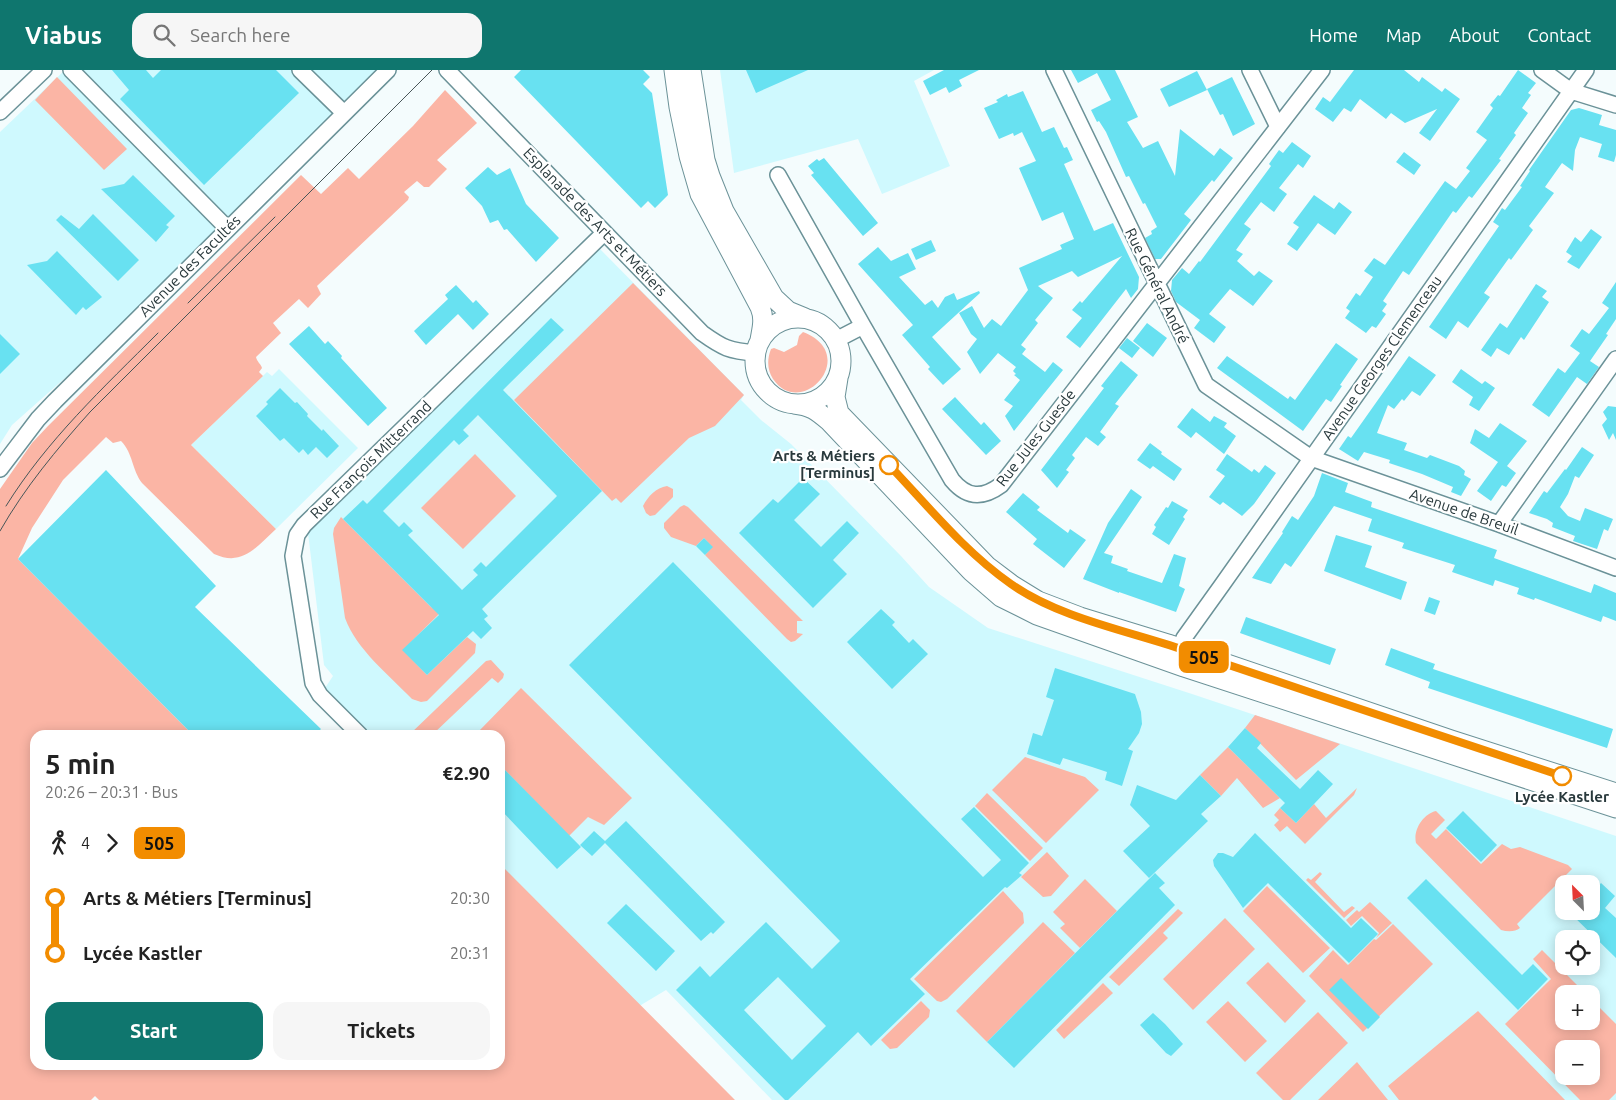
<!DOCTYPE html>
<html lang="en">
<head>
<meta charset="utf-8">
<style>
  body { margin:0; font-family:Ubuntu,sans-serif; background:#f6f6f6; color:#222; height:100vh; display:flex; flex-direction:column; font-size:19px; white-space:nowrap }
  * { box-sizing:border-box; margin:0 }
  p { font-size:16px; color:#767676 }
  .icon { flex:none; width:28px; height:28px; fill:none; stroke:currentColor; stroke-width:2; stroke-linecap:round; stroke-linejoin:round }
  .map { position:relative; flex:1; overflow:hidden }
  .details { position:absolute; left:30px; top:660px; width:475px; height:340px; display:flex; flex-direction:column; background:#fff; border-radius:15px; box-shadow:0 2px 12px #0003 }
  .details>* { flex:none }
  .badge { padding:0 10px; border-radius:8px; font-size:18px; line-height:32px }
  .needle { width:32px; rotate:336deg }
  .tools { position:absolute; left:1555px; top:805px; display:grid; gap:10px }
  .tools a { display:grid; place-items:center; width:45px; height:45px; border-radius:10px; background:#fff; box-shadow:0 2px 12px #0003; font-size:25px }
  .map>.badge { position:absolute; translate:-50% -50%; box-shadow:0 0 0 2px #fff }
  .legs { display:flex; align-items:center; gap:8px; height:55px; padding:0 15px; font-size:16px }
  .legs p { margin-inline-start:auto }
  .overview { display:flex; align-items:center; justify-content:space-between; height:85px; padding:0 15px }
  h1 { font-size:28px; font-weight:700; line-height:38px }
  .primary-button { display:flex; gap:10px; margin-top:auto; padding:10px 15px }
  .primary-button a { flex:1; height:58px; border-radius:15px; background:#0f766e; color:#fff; font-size:20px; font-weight:700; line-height:58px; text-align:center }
  .primary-button a+a { background:#f6f6f6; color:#222 }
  ul { padding:0 15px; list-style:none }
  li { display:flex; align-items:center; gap:18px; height:55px; font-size:19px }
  li i { display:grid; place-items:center; width:8px; height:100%; margin:0 6px; background:currentColor }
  li i::after { content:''; width:12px; height:12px; margin:-6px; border:4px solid; border-radius:50%; background:#fff }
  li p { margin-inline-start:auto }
  li:first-child i { background:linear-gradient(#0000 50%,currentColor 0) }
  li:last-child i { background:linear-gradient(currentColor 50%,#0000 0) }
  header { display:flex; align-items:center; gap:30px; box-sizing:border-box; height:70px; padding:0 25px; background:#0f766e; color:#fff }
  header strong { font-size:24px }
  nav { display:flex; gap:28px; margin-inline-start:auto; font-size:18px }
  .search { width:350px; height:45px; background:#f6f6f6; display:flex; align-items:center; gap:12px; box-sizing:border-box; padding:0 18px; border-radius:15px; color:#767676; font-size:19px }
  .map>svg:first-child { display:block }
  .built { fill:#cff9fe; fill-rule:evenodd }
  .green { fill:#fbb5a5; fill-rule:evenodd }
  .building { fill:#68e1f1; fill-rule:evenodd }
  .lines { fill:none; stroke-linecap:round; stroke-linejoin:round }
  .minor-casing { stroke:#6b9298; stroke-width:18 }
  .tertiary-casing { stroke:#6b9298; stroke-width:21 }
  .minor { stroke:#fff; stroke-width:15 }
  .tertiary { stroke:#fff; stroke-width:19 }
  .tram { stroke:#475659; stroke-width:1 }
  .line-1-casing { stroke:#fff; stroke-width:11 }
  .line-1 { stroke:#f28c00; stroke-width:8 }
  .stop-1-dot { fill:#fff; stroke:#f28c00; stroke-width:2.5 }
  .labels { text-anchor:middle; stroke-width:4.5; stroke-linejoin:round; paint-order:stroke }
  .street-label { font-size:15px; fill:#29393c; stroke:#fff }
  .stop-label { font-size:15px; font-weight:bold; fill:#29393c; stroke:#fff; text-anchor:end }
</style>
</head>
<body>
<header>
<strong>Viabus</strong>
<div class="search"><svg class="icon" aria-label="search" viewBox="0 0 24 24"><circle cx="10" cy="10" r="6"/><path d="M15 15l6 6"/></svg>Search here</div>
<nav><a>Home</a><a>Map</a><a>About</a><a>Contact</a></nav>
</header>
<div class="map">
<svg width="1616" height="1030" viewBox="0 0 1616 1030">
  <rect width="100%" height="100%" fill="#f4fcfd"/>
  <path class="built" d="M65 0H382L224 157 74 300 12 355 0 374V62Z
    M720 0H934L914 11 950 96 882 124 858 69 734 103Z
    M600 179 744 325 741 330 761 350 791 374 901 486 929 517 988 558 1192 624 1616 766V1030H772L666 920 636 938 500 803V665H371L325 618 333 606 324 595 308 463 420 352ZM1564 814H1591V841H1564ZM1564 869H1591V896H1564ZM1564 924H1591V951H1564ZM1564 979H1591V1006H1564Z
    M279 299 358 378 276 459 191 375 267 302 272 306Z"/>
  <path class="green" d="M57 7 127 79 104 100 35 30Z
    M445 20 477 53 437 90 447 99 429 117H424L417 111 404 122 409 127 408 130 317 216 321 224 308 238 299 229 273 253 281 263 256 287C257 292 261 294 262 298L259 302 263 306 191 375 276 459C256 477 243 497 214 484L142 413C132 400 133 383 121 371L113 373 106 367 63 410 32 458 18 489 193 665H35V995H500V794L735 1030H99L95 1026 91 1030H0V419L32 373 48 356 301 105 321 124 348 98 359 109 413 56Z
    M633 213 744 325 715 356 689 368 621 433 616 428 612 431 514 330Z
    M803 262C861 284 802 351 773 309 767 300 767 289 771 279L774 278 784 282 797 275 799 266Z
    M475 384 516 426 463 479 421 438Z
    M667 416 673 419V427L655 445 650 446 646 443 643 436C648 426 656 418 667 416Z
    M684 435 688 437 803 551H797V563L803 564 795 571 791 572 787 569 705 485 712 477 704 468 696 476 671 467 664 458V453L680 437Z
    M341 447 431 537 440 543 403 580 427 605 467 567 476 574 475 583 427 631 421 632 412 629C388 604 357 580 345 548L333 464 334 458Z
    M491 590 504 604 503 608 498 613 492 608 432 665H409L486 591Z
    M521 618 632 728 604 755 588 747 569 766 500 695V665H482L479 661Z
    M1255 645 1340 674 1296 710 1245 658Z
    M1228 677 1280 728 1263 738 1237 708 1221 726 1200 705Z
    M1025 687 1085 707 1099 720 1046 773 992 720Z
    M1357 718 1354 725 1305 774 1287 756 1280 762 1274 755 1279 750 1274 745 1280 738 1296 753 1314 734 1326 748Z
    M987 723 1043 778 1030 791 975 736Z
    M1436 741 1445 750 1431 764 1436 769 1446 759 1481 794 1502 774 1511 779 1520 777 1568 795 1572 799 1517 854 1520 858C1515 862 1508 862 1501 860L1416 773C1413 760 1423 744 1436 741Z
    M1047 782 1069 806 1051 826 1043 827 1021 807Z
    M1320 802 1322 804 1315 812 1344 842 1352 836 1355 838 1344 848 1306 810 1308 808 1311 810Z
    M1085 809 1117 841 1080 878 1060 858 1065 854 1053 842Z
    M1267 816 1330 878 1303 903 1243 841Z
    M1003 821 1023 843 1024 853 947 929 941 932 937 931 914 909Z
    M1370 832 1392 853 1376 868 1379 863 1362 846 1351 856 1346 850 1357 840 1359 842Z
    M1178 839 1183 843 1163 863 1168 868 1119 916 1109 907Z
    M1225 848 1255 879 1193 940 1163 909Z
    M1043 852 1075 883 987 972 956 941Z
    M1393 854 1433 894 1363 962 1309 906 1333 880 1348 895 1374 869 1376 870Z
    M1542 880 1586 924H1564V951H1591V929L1616 954V1023L1609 1030H1580L1505 954 1551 909 1533 889ZM1564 979H1591V1006H1564Z
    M1268 892 1306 931 1285 953 1246 913Z
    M1103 913 1113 923 1064 969 1056 960Z
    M921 931 930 940 929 947 897 978 890 979 881 970Z
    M1228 931 1267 971 1245 992 1206 952Z
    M1478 941 1565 1030H1399L1388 1016Z
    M1318 942 1348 973 1290 1030H1283L1256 1003Z
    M1357 992 1388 1030H1318Z"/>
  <path class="building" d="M112 0H146L153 8 161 0H276L299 23 204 115 120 29 129 20Z
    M521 0H643L650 7 643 14 652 23 668 125 655 138 648 131 641 138 514 7Z
    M746 0H808L756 23Z
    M944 0H979L959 10 962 16 949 23 946 17 930 25 923 11Z
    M1071 0H1115L1138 47 1127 52 1143 78 1158 71 1175 106 1180 59 1214 86 1220 78 1233 88 1214 112 1212 110 1184 144 1191 150 1161 189H1155L1145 168 1152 164 1151 161 1157 157 1145 133 1143 134 1129 106 1126 107 1106 62 1099 51 1097 52 1091 40 1111 30 1097 3 1078 13Z
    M1354 0H1404L1419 12 1422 7 1442 22 1445 18 1460 29 1430 71 1419 63 1437 39 1405 53 1391 43 1386 49 1360 29 1351 42 1344 38 1333 52 1315 39 1323 27 1330 32Z
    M1518 0 1536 13 1528 23 1531 25 1522 38 1528 43 1514 63 1516 65 1499 89 1501 90 1472 128 1469 126 1456 143 1453 141 1409 205 1403 201 1383 231 1387 234 1382 241 1386 244 1376 258 1372 256 1366 263 1345 248 1350 241 1346 238 1356 223 1360 226 1373 207 1364 201 1374 188 1385 195 1445 111 1456 119 1470 101 1466 98 1487 70 1476 62 1493 38 1490 35 1498 25 1500 26Z
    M1197 1 1207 20 1169 37 1160 19Z
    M1232 7 1255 54 1233 66 1223 44 1220 45 1207 19Z
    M1023 21 1042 62 1054 57 1064 78 1067 77 1073 90 1064 94 1094 161 1113 153 1139 207 1138 219 1131 228 1126 219 1080 278 1066 267 1082 248 1072 240 1080 231 1082 233 1122 186 1078 207 1072 201 1038 216 1053 228 1035 250 1038 253 1021 275 1026 279 1022 284 1045 302 1053 292 1063 300 1014 361 1005 346 1013 336 1004 330 1020 310 1014 305 1016 304 1013 301 1016 297 998 283 980 304 967 282 977 269 971 264 959 243 972 236 984 258 992 249 1001 256 1028 220 1019 198 1062 179 1060 175 1074 169 1063 142 1042 151 1019 98 1036 91 1022 62 1014 66 1013 63 999 69 984 38 998 32 996 30 1007 24 1008 27Z
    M1579 38 1602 45 1599 55 1616 60V85L1614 92 1598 87 1602 74 1580 67 1575 80 1573 101 1562 93 1545 117 1554 123 1529 156 1533 160 1511 190 1509 188 1484 223 1490 227 1468 258 1458 251 1446 269 1429 257 1499 156 1493 152 1502 138 1505 140 1522 117 1520 116 1530 101 1529 100 1571 40Z
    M1292 72 1311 86 1303 98 1298 94 1279 118 1287 124 1274 142 1261 132 1244 154 1251 159 1236 180 1243 184 1237 191 1254 206 1259 201 1273 211 1253 236 1230 219 1209 244 1226 257 1214 273 1194 258 1200 250 1176 232 1171 221 1172 210 1182 198 1189 204 1199 191 1200 192 1271 96 1269 94 1279 80 1283 83Z
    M1404 82 1421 95 1414 105 1396 92Z
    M824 88 878 153 863 166 811 105 814 103 808 96 817 89 819 91Z
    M488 97 497 105 510 98 526 134 559 168 536 192 507 159 504 160 498 150 490 153 482 136 465 118Z
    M133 105 175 146 166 155 169 157 156 172 101 119 124 114Z
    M1314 125 1334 139 1339 132 1352 142 1335 165 1318 153 1297 181 1287 174 1299 157 1293 153Z
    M93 144 139 190 118 211 56 150 61 145 79 159Z
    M1591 159 1602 167 1579 199 1567 192 1572 186 1566 182 1575 167 1581 172Z
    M931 170 936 181 916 190 911 179Z
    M878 177 891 191 908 183 916 199 899 207 925 235 932 230 938 238 945 227 954 223 957 230 979 221 980 223 932 267 961 299 943 315 928 299 930 297 902 265 913 255 858 194Z
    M57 181 102 227 86 240 83 237 76 245 27 195 47 191Z
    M1616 212V249L1606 264 1608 265 1590 291 1599 297 1587 314 1577 307 1549 347 1532 335 1558 298 1565 303 1580 283 1570 276 1582 259 1589 264 1609 238 1602 233Z
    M1536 214 1547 221 1542 227 1549 232 1524 270 1521 267 1509 285 1497 278 1491 287 1481 280 1500 253 1507 258Z
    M456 215 473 233 476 230 489 244 473 260 458 244 426 275 414 261 448 229 445 225Z
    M551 248 564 260 503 320 602 421 482 539 488 546 484 549 492 558 481 569 473 561 427 605 402 580 439 545 343 449 363 430 367 434ZM478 345 557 426 486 497 481 492 473 500 478 505 462 520 408 465 413 461 404 452 399 457 383 441 454 370 459 375 469 366 463 360Z
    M1147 253 1167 268 1153 287 1133 271Z
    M309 256 325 274 328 271 342 286 341 288 387 338 368 356 289 274Z
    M0 264 20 284 0 304Z
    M1127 268 1140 278 1132 288 1119 278Z
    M1336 273 1358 289 1340 315 1342 316 1331 332 1326 329 1303 361 1217 298 1227 286 1288 329 1290 326 1295 330Z
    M1409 286 1436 305 1420 326 1412 321 1404 331 1402 329 1394 339 1388 335 1377 363 1407 373 1404 380 1427 388 1430 385 1459 396 1465 401 1464 405 1471 409 1461 426 1451 422 1453 417 1422 404 1389 393 1390 390 1364 382 1358 391 1339 379 1348 366 1351 368Z
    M1121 291 1138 305 1115 334 1119 336 1100 362 1106 367 1098 376 1086 367 1072 385 1075 388 1066 400 1069 402 1057 418 1041 400 1104 318 1101 316Z
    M1461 299 1482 314 1485 311 1495 318 1479 341 1469 335 1473 327 1452 312Z
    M280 318 295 333 297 332 308 344 307 346 322 361 323 359 339 376 327 388 316 377 308 385 303 379 299 383 284 368 280 371 256 346 268 334 266 332Z
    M955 327 981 355 984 352 1001 371 986 385 942 339Z
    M1608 336 1616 337V370L1613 363 1609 370 1602 355 1607 349 1603 342Z
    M1192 338 1210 352 1214 346 1227 353 1224 357 1236 366 1224 384 1196 362 1191 368 1177 357Z
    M1500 353 1527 371 1507 396 1516 403 1506 417 1502 415 1491 431 1477 421 1498 392 1470 373 1475 359 1489 368Z
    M1150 373 1162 382 1161 384 1182 399 1174 411 1153 396 1150 399 1137 390Z
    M1582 377 1594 385 1579 408 1575 406 1568 424 1560 437 1568 446 1580 451 1585 438 1613 449 1608 461 1604 459 1597 479 1573 471 1575 466 1552 457 1553 453 1547 449 1529 443 1544 421 1547 423 1565 399 1566 400Z
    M1227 384 1252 402 1254 399 1259 403 1265 395 1276 403 1254 434 1242 446 1223 432 1220 435 1209 427 1225 406 1216 400Z
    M106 400 216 516 195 537 321 659 315 665H193L18 489Z
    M1322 403 1348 413 1345 422 1372 432 1371 437 1497 480 1494 488 1591 523 1594 514 1616 523V551L1603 546 1601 552 1535 528 1534 530 1517 524 1519 518 1495 510 1493 516 1452 502 1455 495 1402 478 1404 473 1368 461 1372 449 1334 436 1291 497 1285 493 1271 514 1252 508 1283 463 1282 462 1292 446 1298 450 1314 426Z
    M803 408 820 424 794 450 821 477 847 451 859 463 833 490 847 504 813 538 739 463 773 429 778 433Z
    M1131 419 1142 427 1104 483 1113 486 1111 493 1128 499 1127 501 1162 513 1174 484 1186 488 1179 516 1185 519 1176 542 1119 522V523L1083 509 1108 453Z
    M1023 423 1040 437 1037 440 1068 463 1070 459 1086 470 1064 498 1033 474 1037 469 1006 442Z
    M1172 431 1188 440 1183 447 1185 449 1169 475 1152 464 1156 457 1154 455 1166 437 1168 438Z
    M1336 465 1372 476 1365 497 1407 512 1401 530 1324 501Z
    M704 468 713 477 705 485 696 476Z
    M673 492 983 807 1001 790 961 749 974 737 1029 793 1019 803 1022 805 1007 818 1005 817 910 909 925 924 871 976 858 962 788 1030H785L676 920 700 896 710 907 766 852 812 899 840 871 569 595ZM778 907 826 956 792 990 744 940Z
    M1429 527 1440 531 1435 545 1424 541Z
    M881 539 895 552 892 555 909 573 913 569 928 584 892 619 847 572Z
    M1246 547 1336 579 1330 595 1240 563Z
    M1391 578 1435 594 1433 599 1613 659 1607 678 1428 618 1430 612 1385 595Z
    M1055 598 1135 624 1141 642 1142 654 1139 663 1128 679 1133 681 1122 716 1105 710 1107 702 1092 697 1063 688 1060 695 1027 684 1033 663 1042 666 1054 630 1046 627Z
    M1245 658 1261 673 1257 678 1300 719 1318 700 1333 714 1296 753 1280 738 1285 733 1228 677Z
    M500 695 581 777 557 799 500 739Z
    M1200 705 1221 726 1201 744 1208 751 1149 808 1123 781 1150 756 1130 735 1137 715 1176 730Z
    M1463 741 1497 775 1481 792 1446 758Z
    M626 751 725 852 713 864 711 862 701 871 605 773 592 786 580 775 594 761 605 771Z
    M1255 763 1351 858 1361 848 1378 864 1349 893 1268 813 1243 838 1214 796 1213 790 1218 783H1223L1233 787Z
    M1155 803 1165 813 1159 818 1175 835 1014 998 987 972Z
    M1426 809 1522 905 1533 894 1548 909 1518 940 1407 828Z
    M1601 813 1615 826 1605 838 1616 848V888L1568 841H1591V824Z
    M626 834 675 881 656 901 607 853Z
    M1341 908 1380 947 1368 959 1329 920Z
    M1153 943 1165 954 1183 974 1171 986 1166 983 1140 955Z"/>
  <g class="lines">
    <defs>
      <path id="minor" d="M71 0 227 158
        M300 0 344 43
        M447 0 702 263C723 278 729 281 756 283
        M1054 0 1206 315 1311 388 1499 454 1616 498
        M1250 0 1278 57
        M1542 0 1571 21 1616 35
        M0 42 44 0
        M778 105 863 256 952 410C967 428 982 429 1001 415L1322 0
        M836 270 863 256
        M0 399 38 349 55 331 388 0
        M1499 454 1616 289
        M1180 578 1184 568 1222 515 1586 0
        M360 665 320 625 313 613 293 486 297 465 304 455 604 163"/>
      <path id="tertiary" d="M674 0 679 37 689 86 700 124 760 237C765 249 762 258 760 270
        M691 0 705 90 710 106 724 141 774 228 788 241 805 248
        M755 291a43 43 0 1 1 86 0a43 43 0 1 1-86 0Z
        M838 308 835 327 839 343 987 496 1012 515 1038 531 1080 547 1168 574 1451 670 1616 723
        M794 334C811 336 816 340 829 351L971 501 1001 527 1037 545 1184 597 1616 738"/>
    </defs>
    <use href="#minor" class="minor-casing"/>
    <use href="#tertiary" class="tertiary-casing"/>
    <use href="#minor" class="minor"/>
    <use href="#tertiary" class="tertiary"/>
    <path class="tram" d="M188 233 275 147
      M6 436C47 370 103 318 158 263
      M0 461C25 417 57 379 90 342L432 0"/>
  </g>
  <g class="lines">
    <defs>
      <path id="line-1" d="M889 395C928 436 965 482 1011 514 1059 548 1129 561 1184 580 1310 622 1436 665 1562 706"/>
    </defs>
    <use href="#line-1" class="line-1-casing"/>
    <use href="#line-1" class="line-1"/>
  </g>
  <g class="stop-1-dot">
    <circle cx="889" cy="395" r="9"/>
    <circle cx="1562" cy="706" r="9"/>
  </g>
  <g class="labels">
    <g class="street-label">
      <text transform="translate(595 152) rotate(46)" y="5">Esplanade des Arts et Métiers</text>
      <text transform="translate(190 196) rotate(-45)" y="5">Avenue des Facultés</text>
      <text transform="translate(1157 216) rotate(64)" y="5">Rue Général André</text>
      <text transform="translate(1382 288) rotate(-55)" y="5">Avenue Georges Clemenceau</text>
      <text transform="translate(1036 368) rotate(-52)" y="5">Rue Jules Guesde</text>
      <text transform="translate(371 390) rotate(-44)" y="5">Rue François Mitterrand</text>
      <text transform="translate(1464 442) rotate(19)" y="5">Avenue de Breuil</text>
    </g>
    <g class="stop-label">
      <text x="875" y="391">Arts &amp; Métiers<tspan x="875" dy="17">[Terminus]</tspan></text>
      <text x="1562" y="732" text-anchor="middle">Lycée Kastler</text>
    </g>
  </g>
</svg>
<div class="tools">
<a><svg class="needle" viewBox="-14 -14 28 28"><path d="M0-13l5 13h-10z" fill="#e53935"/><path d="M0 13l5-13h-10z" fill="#767676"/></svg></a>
<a><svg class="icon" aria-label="locate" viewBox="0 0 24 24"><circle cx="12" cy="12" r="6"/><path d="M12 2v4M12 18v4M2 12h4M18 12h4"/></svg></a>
<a>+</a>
<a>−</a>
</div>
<b class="badge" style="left:1204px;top:587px;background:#f28c00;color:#111">505</b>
<section class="details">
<div class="overview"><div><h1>5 min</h1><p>20:26 – 20:31 · Bus</p></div><b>€2.90</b></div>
<div class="legs"><svg class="icon" aria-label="walk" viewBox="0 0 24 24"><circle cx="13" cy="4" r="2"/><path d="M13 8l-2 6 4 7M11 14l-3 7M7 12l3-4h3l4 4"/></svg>4<svg class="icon" aria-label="forward" viewBox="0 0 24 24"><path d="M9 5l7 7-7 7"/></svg><b class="badge" style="background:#f28c00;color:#111">505</b></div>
<ul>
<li><i style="color:#f28c00"></i><b>Arts &amp; Métiers [Terminus]</b><p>20:30</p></li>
<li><i style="color:#f28c00"></i><b>Lycée Kastler</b><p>20:31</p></li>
</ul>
<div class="primary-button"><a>Start</a><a>Tickets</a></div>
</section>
</div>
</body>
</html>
